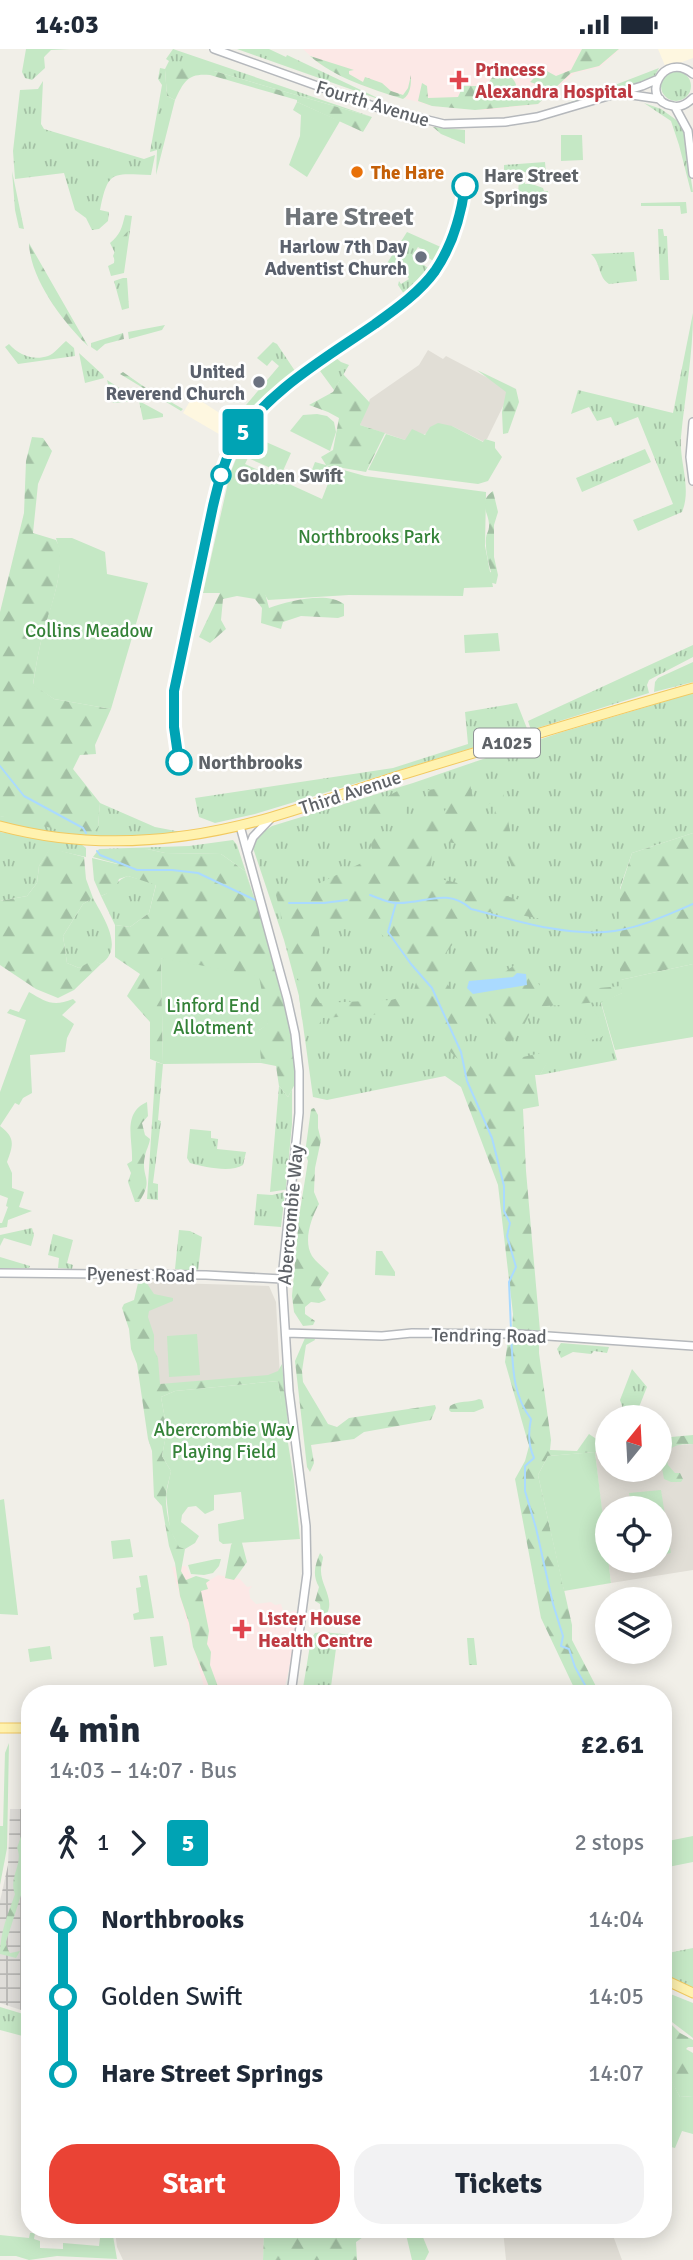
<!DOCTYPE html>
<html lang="en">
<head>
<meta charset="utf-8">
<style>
  body { margin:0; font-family:Signika,sans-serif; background:#f2f2f3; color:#1f2937; height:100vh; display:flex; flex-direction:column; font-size:26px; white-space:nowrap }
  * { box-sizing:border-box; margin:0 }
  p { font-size:23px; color:#747a83 }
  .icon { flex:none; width:38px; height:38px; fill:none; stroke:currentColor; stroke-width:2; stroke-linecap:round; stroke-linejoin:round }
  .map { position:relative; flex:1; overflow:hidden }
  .drawer { position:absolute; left:21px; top:1636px; width:651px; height:553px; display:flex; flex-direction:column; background:#fff; border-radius:28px; box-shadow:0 4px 18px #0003 }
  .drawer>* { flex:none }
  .badge { padding:0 14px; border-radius:5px; font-size:24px; line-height:46px }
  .needle { width:46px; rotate:18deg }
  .fabs { position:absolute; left:595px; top:1356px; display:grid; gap:14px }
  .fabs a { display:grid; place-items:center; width:77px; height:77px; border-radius:50%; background:#fff; box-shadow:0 4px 18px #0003; font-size:35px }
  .map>.badge { position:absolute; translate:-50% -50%; box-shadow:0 0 0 4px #fff }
  .legs { display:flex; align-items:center; gap:10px; height:77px; padding:0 28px; font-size:23px }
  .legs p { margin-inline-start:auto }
  .overview { display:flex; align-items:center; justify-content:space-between; height:119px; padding:0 28px }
  h1 { font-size:38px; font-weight:700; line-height:52px }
  .cta { display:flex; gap:14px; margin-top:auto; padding:14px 28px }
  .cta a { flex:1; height:80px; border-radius:28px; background:#ea4335; color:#fff; font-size:28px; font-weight:700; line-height:80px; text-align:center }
  .cta a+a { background:#f2f2f3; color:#1f2937 }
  ul { padding:0 28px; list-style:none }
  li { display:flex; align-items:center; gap:24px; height:77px; font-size:26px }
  li i { display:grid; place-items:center; width:10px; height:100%; margin:0 9px; background:currentColor }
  li i::after { content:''; width:18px; height:18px; margin:-9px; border:5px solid; border-radius:50%; background:#fff }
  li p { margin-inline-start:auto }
  li:first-child i { background:linear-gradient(#0000 50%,currentColor 0) }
  li:last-child i { background:linear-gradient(currentColor 50%,#0000 0) }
  .status { display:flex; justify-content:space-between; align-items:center; height:49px; padding:0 35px; background:#fff; direction:ltr }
  .status svg { height:19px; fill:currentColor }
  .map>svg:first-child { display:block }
  .commercial { fill:#fef7e0 }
  .industrial { fill:url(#industrial-grid) }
  .education { fill:#e1ded6 }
  .medical { fill:#fce8e6 }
  .grass { fill:url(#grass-tufts) }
  .forest { fill:url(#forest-firs) }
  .green { fill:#c5e8c5 }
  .water { fill:#aadaff }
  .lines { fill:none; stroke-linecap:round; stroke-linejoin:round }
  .stream { stroke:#aadaff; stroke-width:2 }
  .minor-casing { stroke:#b5b8bc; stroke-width:10 }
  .major-casing { stroke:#f2c960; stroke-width:11 }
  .minor { stroke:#fff; stroke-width:7 }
  .major { stroke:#fff2af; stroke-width:9 }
  .line-1-casing { stroke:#fff; stroke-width:16 }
  .line-1 { stroke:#00a3b4; stroke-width:10 }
  .health-dot { fill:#e0444e; stroke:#fff; stroke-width:2.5 }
  .food-dot { fill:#e8710a; stroke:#fff; stroke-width:2.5 }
  .stop-1-dot { fill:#fff; stroke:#00a3b4; stroke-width:3.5 }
  .worship-dot { fill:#6b7280; stroke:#fff; stroke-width:2.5 }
  .labels { text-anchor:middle; stroke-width:5; stroke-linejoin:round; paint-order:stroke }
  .shield { fill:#fff; stroke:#8f9295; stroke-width:2 }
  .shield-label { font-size:18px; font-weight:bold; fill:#5f6368 }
  .health-label { font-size:19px; font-weight:bold; fill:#be3a42; stroke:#fff; text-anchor:start }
  .street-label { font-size:19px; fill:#5f6368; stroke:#fff }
  .food-label { font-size:19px; font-weight:bold; fill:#c56008; stroke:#fff; text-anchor:start }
  .stop-label { font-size:19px; font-weight:bold; fill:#5f6368; stroke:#fff; text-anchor:start }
  .worship-label { font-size:19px; font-weight:bold; fill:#5b616d; stroke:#fff; text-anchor:end }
  .park-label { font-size:19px; fill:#348238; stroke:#fff }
  .district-label { font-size:26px; font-weight:bold; fill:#70757a; stroke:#fff }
</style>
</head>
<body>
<div class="status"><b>14:03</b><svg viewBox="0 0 49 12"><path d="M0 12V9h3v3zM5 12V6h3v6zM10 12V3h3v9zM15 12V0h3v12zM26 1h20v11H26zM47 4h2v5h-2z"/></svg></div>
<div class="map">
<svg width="693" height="2211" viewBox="0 0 693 2211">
  <defs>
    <pattern id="industrial-grid" width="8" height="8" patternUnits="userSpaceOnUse" patternTransform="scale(1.75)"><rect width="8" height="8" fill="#e0deda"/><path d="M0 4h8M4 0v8" fill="none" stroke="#b9b8b5"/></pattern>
    <pattern id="grass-tufts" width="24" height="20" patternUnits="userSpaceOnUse" patternTransform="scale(1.75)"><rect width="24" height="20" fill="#c5e8c5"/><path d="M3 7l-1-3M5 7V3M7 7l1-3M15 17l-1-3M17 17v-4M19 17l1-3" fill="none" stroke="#a3c0a4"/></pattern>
    <pattern id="forest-firs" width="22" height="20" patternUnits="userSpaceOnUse" patternTransform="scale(1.75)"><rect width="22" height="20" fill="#c5e8c5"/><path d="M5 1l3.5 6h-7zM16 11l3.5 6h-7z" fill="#a3c0a4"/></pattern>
  </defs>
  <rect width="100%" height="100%" fill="#f1efe8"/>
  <path class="commercial" d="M658 0H693V9L666 19Z
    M193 347 243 379 235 391 224 388 183 364Z"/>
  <path class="industrial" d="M10 1760H30V1964L0 1954V1852L8 1816Z"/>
  <path class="education" d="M428 301 443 310 446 307 511 341 487 390H485L484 393 452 377 405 391 360 376 370 350 419 316Z
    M139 1233 269 1237 276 1253 280 1328 157 1342 137 1259Z
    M693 1395V1521L611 1534 608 1512H660V1460H607V1505L595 1403 607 1402V1421H660V1397Z
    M115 2181H264L263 2211H123L117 2198Z
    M304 2181H385L366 2186Z
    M503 2181H611L622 2211H506Z"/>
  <path class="medical" d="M303 0H620L600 18 575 24 538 55 486 61 432 57 368 39 319 15Z
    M186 1517 192 1529 210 1531 218 1526 240 1530 247 1538 252 1537 249 1541 250 1549 256 1555 271 1553 275 1556 281 1555 284 1565 298 1561 295 1595 283 1645H206L172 1518Z"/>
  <path class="grass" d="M26 0H70L51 1 44 8 45 19 32 31 25 29 22 23Z
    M173 0 372 68 214 22 165 21 167 47 175 51 156 126 157 101 150 103 162 36 158 30 160 19 165 20 169 12 166 10Z
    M237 0H269L286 8 287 6 384 52Z
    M659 19 653 30C625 39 597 46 569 55L568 54Z
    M661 37a15 15 0 1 1 30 0a15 15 0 1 1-30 0Z
    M43 32 41 75 44 80 144 110 155 106 151 126C113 125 108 120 100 161L109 163 108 172 99 180 92 181 86 169 75 161 64 124 15 130 13 102 20 41 38 40Z
    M644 54 661 60 682 75 686 83 687 105 693 143H691L679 96 671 72Z
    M545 113 546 125 504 121V116Z
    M519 131H525V135H532L543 139 544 142H548V146L518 144Z
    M686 153 687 164 681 165 680 157H641V154Z
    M125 166 132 167 124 224 111 227 108 217 114 214 115 204 110 194C120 186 122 179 125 166Z
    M658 180H663L664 187H667L669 231H660Z
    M407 183 443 199 433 212 429 209V205L418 198 412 207 428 219 408 246 404 245 398 236 399 232 401 235 409 230 400 217 386 226 382 222Z
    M634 203 637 232 609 235C598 228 601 214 591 205Z
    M123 229H127L129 259 122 261 114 232Z
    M693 264C693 306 685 346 681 388 679 413 692 439 682 463L638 482 633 471 673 455 638 368 615 377 611 368 597 372 589 358 571 365 578 341 673 364Z
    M66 292 74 299 75 307 18 315 5 298 9 295C19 306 33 312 48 307 54 305 61 296 66 292Z
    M273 293 277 295 295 322 253 361 241 377 239 376 246 356 279 317 272 311 267 317 257 309Z
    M79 304 103 326 104 329 85 334Z
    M336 309 341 313 349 316 334 341 320 322Z
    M107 331 135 349V352L113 354Z
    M139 352 163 365V368L143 371Z
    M645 400 651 413 582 443 576 429Z
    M693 596V608L649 631 647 636 649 644 531 681 528 672Z
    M693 613V633L654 643 655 633 658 629Z
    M693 644V784L632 804 620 839 622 944 601 954 617 1011 540 1026 547 1013 461 1038 445 1027 327 1051 313 1048 299 947 284 891 252 796 257 787 272 777 413 734 559 684Z
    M517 654 528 682 255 765 215 774 199 768 195 749 393 719 468 695 465 663Z
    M100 754 155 778 181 783C118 792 62 787 0 773V767L98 778Z
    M0 783 81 795 86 799V808L50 800 39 817 37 834 27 847 0 852Z
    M233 791 237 796 255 851 245 822 221 805 165 804 147 800 118 815 93 808 99 800 189 797Z
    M128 827 156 835 149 864 130 878 115 876 101 847C112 844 115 831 128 827Z
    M93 849C103 868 125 899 101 915L93 912 79 919 67 914 63 887 83 855Z
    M156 1013 163 1015 158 1071 161 1072 153 1134 158 1135V1151L147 1150Z
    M279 1037 288 1048 292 1040V1075L286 1138 290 1140 270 1143Z
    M190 1080 211 1082V1089L218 1090 217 1100 246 1103 243 1116C231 1124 204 1118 190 1114L187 1109Z
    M285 1143 281 1178 254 1176 257 1145 272 1146Z
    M32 1179 34 1186 31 1197 4 1189 0 1197V1186Z
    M179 1181 190 1182 202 1188 198 1222 175 1220Z
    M53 1185 73 1191 67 1214 73 1216 72 1220 58 1219 59 1209 48 1206Z
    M376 1202H382L395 1223V1227L375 1226Z
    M0 1208 30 1217 29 1219H0Z
    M561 1294 609 1298 607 1304 594 1302 591 1305 573 1303 561 1309 557 1300Z
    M632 1320 647 1338 635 1368H626L620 1351Z
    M322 1583 353 1586 352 1593 337 1592 330 1645H302L311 1590 315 1584Z
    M467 1589H474L477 1616H469Z
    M693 1899V1940L663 1927V1905Z
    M0 1958 30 1967V1989L0 1981Z"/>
  <path class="forest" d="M582 0H619L599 17 571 24 538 55 475 61 432 57 418 52 422 34 427 37 428 49 458 48 463 37H486L502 15 515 33 520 47 543 50 545 38 530 33 543 20 556 27 571 21Z
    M310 7 354 21 349 22V25L363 33 365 28 382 34 391 42 403 46 408 39 411 26C411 35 411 45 403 50 372 40 335 29 310 7Z
    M175 16 214 22 372 68 363 83 297 53V51L210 26C188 24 184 32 175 51L167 47 165 21Z
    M433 78 465 81V95L441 85Z
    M22 81C25 92 26 113 19 123H15V91Z
    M12 122 24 180 19 179 15 161Z
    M128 182 124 209 117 216 113 207 119 192Z
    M29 194 88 297C63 273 30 230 29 194Z
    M165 276 162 281 129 290 128 283Z
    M123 284 124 290 105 295 97 302 91 298V294Z
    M477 321 516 340 519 353 508 384 503 385 502 363 506 343Z
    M123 323 143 337 183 360 181 362 120 325Z
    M343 325 370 354 360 376 385 384 366 423 326 416 321 408 333 401 339 369 328 363 309 356 333 343Z
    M32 388 43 389 52 402 38 435 33 484 56 491C70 513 45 573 40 597 37 610 35 623 33 635L54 650 111 660 95 696 96 705 80 706 73 720 100 754 98 778 90 788 0 767V563L24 464 26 412Z
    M493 442 498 463 494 476V508L498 526 496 535 489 533 484 526 491 523C488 512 485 500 486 489 486 485 489 482 489 478 490 463 476 455 493 442Z
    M220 544H265L269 559C288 552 327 542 344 555V567L338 569 301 567 283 573 281 580 261 574 262 559 255 550 237 547 223 550 221 571 226 580 210 594 199 588Z
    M470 735 473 749 503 742 513 800 537 801 539 811 513 821 497 779 494 752 479 761 480 788 467 796 433 791 431 816 427 827 484 840 552 861 554 872 496 862 470 866 461 884 441 911 444 931 460 951 463 914 479 911 488 944 504 945 505 923 516 915 534 927 544 944 621 937 622 944 601 953 533 958 520 984 508 995 489 966C459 977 462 993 472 1019L555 1001 540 1026H535L539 1057 523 1060 526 1122 540 1282H512L513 1265 498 1136 461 1038 460 1012 443 996 437 973 428 962 323 969 316 980 302 970 299 947 311 940 320 954 391 951 413 945 417 930 402 902 362 870 343 877 318 876 323 911 319 935 297 931 275 842H303L374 808 368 784V758L401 740 410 745 405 765 380 777 385 796 420 773 442 766 451 752 431 757 428 741Z
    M693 784V915L620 931V841L632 804Z
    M50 799 84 808 86 830 93 849 83 855 63 887 67 914 79 919 93 911 101 915 74 941 58 949 36 940 0 916V852L27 847 37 834 39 817Z
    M147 800 165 804 221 805 245 822 261 868 292 982 296 1033 288 1048 279 1037 276 1017 261 1014 258 989 259 981 268 975 161 909 163 1015 150 1010V973L127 947 140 925 115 908V876L130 878 149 864 156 836 128 827 119 830 115 841 101 847 94 831 92 809 117 815 124 805Z
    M147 1053 148 1067 142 1074 145 1086 150 1090C149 1097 146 1101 145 1107 140 1129 155 1129 139 1153H135L128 1133 131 1124 127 1115 132 1112C133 1090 122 1064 147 1053Z
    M314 1059 318 1066V1079L321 1091 315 1119 314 1143 319 1155C311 1169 303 1192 312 1207 316 1213 324 1219 329 1224L319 1240 326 1251 319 1254 311 1253 305 1258V1265L315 1272 313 1276 303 1277 294 1263 292 1247 299 1168 308 1112 305 1104 311 1060Z
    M146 1233 154 1245 173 1249V1252L149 1262 148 1268 154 1286V1301L158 1309 160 1335 268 1326 278 1322 282 1315 288 1375 285 1380 278 1332 175 1342 161 1348 167 1381 162 1407 171 1422C170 1429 167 1436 166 1444 165 1459 170 1494 185 1500L181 1522 186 1531 196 1527 210 1531 206 1534 208 1540 201 1542 209 1582 207 1595 211 1603 210 1616 217 1635 219 1645H212L193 1598 189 1574 180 1547 175 1514 169 1497 162 1457 154 1448 152 1402 148 1390 137 1315 131 1300 129 1280 122 1259 124 1255 134 1251 138 1234Z
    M314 1288 315 1291 306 1296 302 1322 303 1333 328 1375 337 1378 349 1369 435 1356 436 1359 431 1371 364 1383 354 1390 311 1396 314 1414 310 1423 307 1418 295 1312 305 1289Z
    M522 1288 539 1293V1304L551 1391 550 1401 577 1402 589 1385 607 1397V1402L548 1407 538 1426 572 1576V1591L600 1645H577L541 1569 515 1430 525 1412 529 1397 505 1313 508 1291Z
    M479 1350 482 1351 484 1359 474 1363H451L449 1361 450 1357C458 1351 470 1354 479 1350Z
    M693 1386V1395C682 1395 670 1395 666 1407L668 1416 675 1424H680L683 1430 681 1433H671L664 1430 660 1409V1389Z
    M236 1488 241 1490 247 1513 234 1531 225 1529 231 1496Z
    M320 1504 323 1508C323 1512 321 1515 321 1520 320 1536 336 1551 326 1566L321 1565 320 1555 315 1552 319 1538C312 1526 315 1516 320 1504Z
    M29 1763 30 1776 22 1800 29 1808 21 1836 22 1843 6 1893 7 1899 10 1904 20 1902 16 1909 0 1905C0 1883 8 1865 15 1845 8 1829 24 1814 17 1799Z
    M668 1972 680 1984 693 1991V1998H688L686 2000 693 2004V2047L680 2048 663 2017V1976Z
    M264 2181H304L366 2186 356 2193 357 2211H263Z"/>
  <path class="green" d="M297 53 340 72 307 128 289 116 300 87 301 66 293 61Z
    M561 86H582L583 111 561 112Z
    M317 365 327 367 334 373 336 383 330 402 290 382 303 366Z
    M438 374 452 377 483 393 485 390 495 393V399L502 408 488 432 478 435 368 421 386 385 405 391 412 380 425 386 430 378Z
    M252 384 258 386 257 389 291 404 282 424 248 409 245 415 322 450 329 432 319 428 315 434 308 431 315 413 365 427 486 443 485 497 493 538 464 539 463 547 349 546 268 551 264 544H203L230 425 240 400Z
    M56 489H72L105 503 107 525 148 534 111 660 54 650 33 636C35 623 37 610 40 597 47 562 68 524 56 489Z
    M498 584 500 602 465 604 464 586Z
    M161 909 259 927 268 976 259 981 261 1014 163 1015Z
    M693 915V988L615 1001 601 953 622 944 620 931Z
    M29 943C46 953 53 958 73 950L76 953 62 966 74 975 67 989 65 1003 30 1006 32 1044 23 1049 19 1056 15 1054 0 1077C16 1089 13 1096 7 1113L12 1124V1139L24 1143 19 1158 32 1162 8 1171 7 1178 0 1179V1174H2L8 1158 6 1157 8 1149 0 1146V1043L26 971 7 964 10 960 19 963Z
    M594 962 600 971 602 988 587 992 584 980H587L584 964Z
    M197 1285 200 1326 169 1328 167 1287Z
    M278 1332 294 1431 300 1490 223 1495 219 1492 218 1475 244 1470 241 1443 214 1446V1461L205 1465 196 1457 188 1458 182 1466 181 1473 199 1487 195 1494 185 1500 179 1498 170 1481 166 1445 171 1422 162 1407 167 1381 161 1348 175 1342Z
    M595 1403 611 1534 564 1542 538 1426 548 1407Z
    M661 1441 671 1504 660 1506V1460L632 1459 629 1444Z
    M4 1450 18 1566 0 1565V1451Z
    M130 1490 133 1508 113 1510 111 1492Z
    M216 1510H221L219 1517 213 1524 204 1526 191 1525 188 1516Z
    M147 1526 154 1569 134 1571 133 1565 139 1563 136 1539 141 1538 139 1527Z
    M163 1587 167 1616 154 1618 150 1588Z
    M50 1597 52 1610 30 1613 28 1600Z
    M9 1694 7 1799 0 1836V1777H3L5 1704Z
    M693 1787V1813L663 1819V1793Z
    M663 1942 693 1954V1989L668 1970 663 1973Z
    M663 2015 680 2048 693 2047V2085L682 2082 675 2099 663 2096Z
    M101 2181H112L117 2210 57 2207 29 2211 16 2207H0V2186L29 2189 30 2184H35L34 2190 40 2192V2199L63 2200V2194L99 2197Z
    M405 2181H420L429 2203 425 2211H412Z"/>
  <path class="water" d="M517 924 526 925 527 936 473 945 467 939 469 932 513 928Z"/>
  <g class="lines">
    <path class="stream" d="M0 717 24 747 83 779 86 784
      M97 802 100 806 137 821H172L198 824 255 851
      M370 846C378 849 388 854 397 854 424 855 447 838 471 860 515 871 559 886 605 883 635 881 665 867 693 855
      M289 854H324L347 851
      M396 854 388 883 411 915 432 939 461 1003 467 1032 492 1089 504 1137V1162L510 1174 507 1187 516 1218 509 1233 511 1281
      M511 1286C513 1317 512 1345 531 1370 528 1384 528 1396 534 1409L525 1417V1442L536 1479 553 1555 563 1587 561 1597 569 1600 575 1618 590 1645"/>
    <defs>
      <path id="minor" d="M214 0 379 59 444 75 505 73 537 68 642 37 656 31
        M693 25C663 0 638 52 673 57 681 59 687 55 693 49
        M625 45 660 50
        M675 58 688 82 693 125
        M693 373 690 408 693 432
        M240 777 287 949 295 985 299 1022V1064L282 1230 289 1342 306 1477 307 1525 291 1645
        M248 801 253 788 271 769
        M0 1224 206 1226 282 1230
        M286 1284 382 1287 412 1284 519 1285 693 1297"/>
      <path id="major" d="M0 777C90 801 183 794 272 768 314 756 356 740 398 727 496 697 594 667 693 639
        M0 1679H30
        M663 1930 693 1944"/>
    </defs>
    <use href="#minor" class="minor-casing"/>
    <use href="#major" class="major-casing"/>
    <use href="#minor" class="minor"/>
    <use href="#major" class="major"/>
  </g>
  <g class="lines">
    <defs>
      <path id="line-1" d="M179 713 174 678V642L213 457C218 436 223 415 233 396 265 343 326 309 375 275 396 260 420 243 435 222 452 197 461 167 465 137"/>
    </defs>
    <use href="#line-1" class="line-1-casing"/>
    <use href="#line-1" class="line-1"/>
  </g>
  <g class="health-dot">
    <path d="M455.5 20.5h7v7h7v7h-7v7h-7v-7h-7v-7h7z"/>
    <path d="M238.5 1569.5h7v7h7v7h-7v7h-7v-7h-7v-7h7z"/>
  </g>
  <circle class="food-dot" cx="357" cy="123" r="7"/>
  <g class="stop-1-dot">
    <circle cx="465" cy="137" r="12"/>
    <circle cx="221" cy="426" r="9"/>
    <circle cx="179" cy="713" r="12"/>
  </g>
  <g class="worship-dot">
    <circle cx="421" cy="208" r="7"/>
    <circle cx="259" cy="333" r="7"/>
  </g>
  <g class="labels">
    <rect class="shield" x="474" y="679.5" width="66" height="29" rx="5"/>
    <g class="shield-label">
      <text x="507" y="700">A1025</text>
    </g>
    <g class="health-label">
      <text x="475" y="27">Princess<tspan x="475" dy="22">Alexandra Hospital</tspan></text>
      <text x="258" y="1576">Lister House<tspan x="258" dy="22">Health Centre</tspan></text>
    </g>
    <g class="street-label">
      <text transform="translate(373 54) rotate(17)" y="7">Fourth Avenue</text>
      <text transform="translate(350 743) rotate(-18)" y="7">Third Avenue</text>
      <text transform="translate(290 1166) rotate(-85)" y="7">Abercrombie Way</text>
      <text transform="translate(141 1225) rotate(1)" y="7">Pyenest Road</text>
      <text transform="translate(489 1286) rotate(1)" y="7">Tendring Road</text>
    </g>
    <g class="food-label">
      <text x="371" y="130">The Hare</text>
    </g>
    <g class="stop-label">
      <text x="484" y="133">Hare Street<tspan x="484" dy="22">Springs</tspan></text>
      <text x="237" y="433">Golden Swift</text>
      <text x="198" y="720">Northbrooks</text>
    </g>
    <g class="worship-label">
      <text x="407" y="204">Harlow 7th Day<tspan x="407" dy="22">Adventist Church</tspan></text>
      <text x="245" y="329">United<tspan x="245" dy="22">Reverend Church</tspan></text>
    </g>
    <g class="park-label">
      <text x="369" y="494">Northbrooks Park</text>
      <text x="89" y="588">Collins Meadow</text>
      <text x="213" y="963">Linford End<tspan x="213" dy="22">Allotment</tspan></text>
      <text x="224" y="1387">Abercrombie Way<tspan x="224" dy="22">Playing Field</tspan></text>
    </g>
    <g class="district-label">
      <text x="349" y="176">Hare Street</text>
    </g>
  </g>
</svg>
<div class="fabs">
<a><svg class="needle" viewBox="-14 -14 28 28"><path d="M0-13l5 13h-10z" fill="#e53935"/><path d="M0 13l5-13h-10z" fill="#747a83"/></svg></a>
<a><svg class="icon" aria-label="locate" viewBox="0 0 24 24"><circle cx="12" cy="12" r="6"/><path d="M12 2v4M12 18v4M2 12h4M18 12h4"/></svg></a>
<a><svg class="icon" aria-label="layers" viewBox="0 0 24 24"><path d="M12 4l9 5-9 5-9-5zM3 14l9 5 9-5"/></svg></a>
</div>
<b class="badge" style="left:243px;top:383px;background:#00a3b4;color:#fff">5</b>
<section class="drawer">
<div class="overview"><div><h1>4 min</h1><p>14:03 – 14:07 · Bus</p></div><b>£2.61</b></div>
<div class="legs"><svg class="icon" aria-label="walk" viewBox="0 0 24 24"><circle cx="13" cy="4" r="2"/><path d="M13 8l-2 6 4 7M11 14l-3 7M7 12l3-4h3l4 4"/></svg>1<svg class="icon" aria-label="forward" viewBox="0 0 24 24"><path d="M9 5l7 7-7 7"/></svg><b class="badge" style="background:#00a3b4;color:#fff">5</b><p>2 stops</p></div>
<ul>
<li><i style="color:#00a3b4"></i><b>Northbrooks</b><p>14:04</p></li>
<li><i style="color:#00a3b4"></i><span>Golden Swift</span><p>14:05</p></li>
<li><i style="color:#00a3b4"></i><b>Hare Street Springs</b><p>14:07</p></li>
</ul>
<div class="cta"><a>Start</a><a>Tickets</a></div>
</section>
</div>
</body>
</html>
